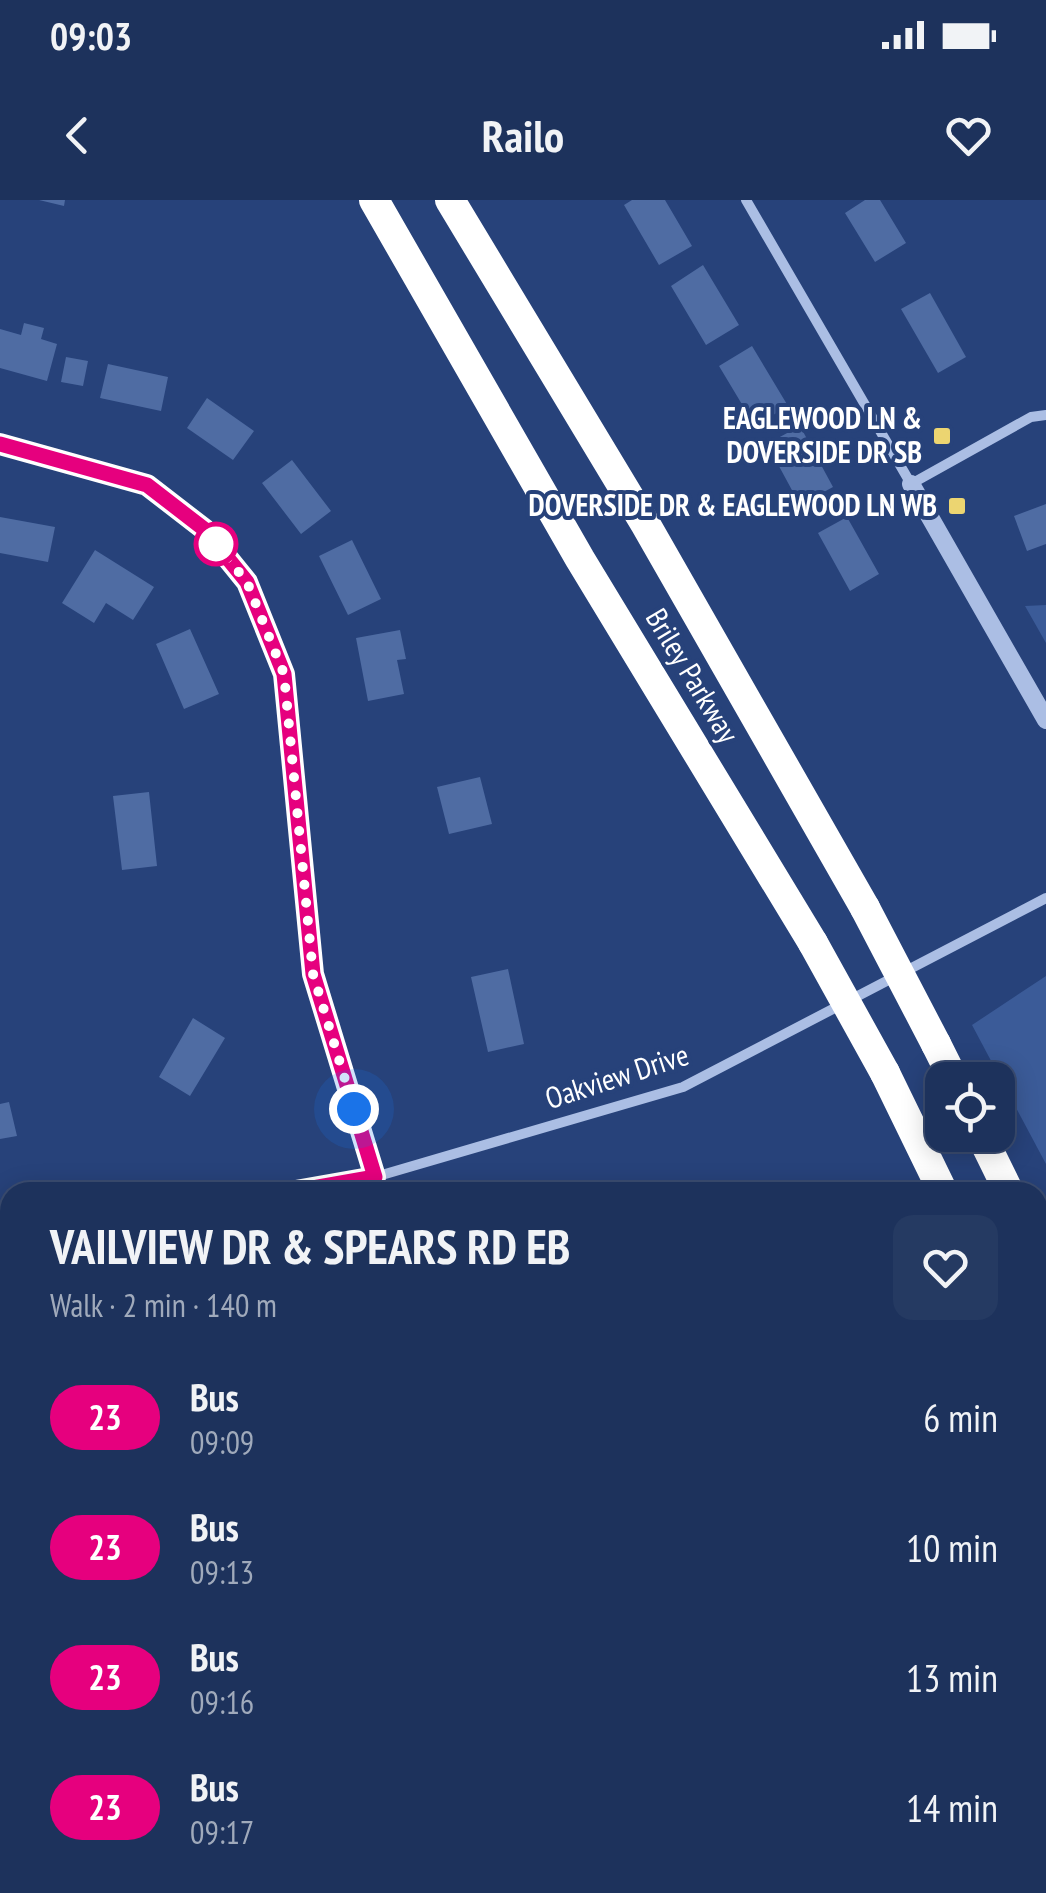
<!DOCTYPE html>
<html lang="en">
<head>
<meta charset="utf-8">
<style>
  body { margin:0; font-family:"PT Sans Narrow",sans-serif; background:#253a62; color:#f1f3f6; height:100vh; display:flex; flex-direction:column; font-size:38px; white-space:nowrap }
  * { box-sizing:border-box; margin:0 }
  p { font-size:32px; color:#a0aabb }
  .icon { flex:none; width:55px; height:55px; fill:none; stroke:currentColor; stroke-width:2; stroke-linecap:round; stroke-linejoin:round }
  .map { position:relative; flex:1; overflow:hidden }
  .drawer { position:absolute; left:0px; top:982px; width:1048px; height:712px; display:flex; flex-direction:column; background:#1d325c; border-radius:30px 30px 0 0; box-shadow:0 5px 25px #0003,0 0 0 2px #3b4d72 }
  .drawer>* { flex:none }
  .badge { padding:0 20px; border-radius:32px; font-size:35px; line-height:65px }
  .buttons { position:absolute; left:925px; top:862px; display:grid; gap:20px }
  .buttons a { display:grid; place-items:center; width:90px; height:90px; border-radius:20px; background:#1d325c; box-shadow:0 5px 25px #0003,0 0 0 2px #3b4d72; font-size:50px }
  .you { position:absolute; width:50px; height:50px; margin:-25px; border:8px solid #fff; border-radius:50%; background:#1a73e8; box-shadow:0 0 0 15px #1a73e833 }
  .map>.badge { position:absolute; translate:-50% -50%; box-shadow:0 0 0 5px #fff }
  .round { display:grid; place-items:center; flex:none; width:105px; height:105px; border-radius:20px; background:#253a62 }
  .head { display:flex; align-items:center; justify-content:space-between; height:170px; padding:0 50px }
  h1 { font-size:48px; font-weight:600; line-height:75px }
  ul { padding:0; list-style:none }
  li { display:flex; align-items:center; gap:30px; height:130px; padding:0 50px }
  li div { flex:1 }
  li b { display:block; font-size:38px }
  li em { font-style:normal }
  li .badge { min-width:110px; font-weight:700; text-align:center }
  .status { display:flex; justify-content:space-between; align-items:center; height:70px; padding:0 50px; background:#1d325c; direction:ltr }
  .status svg { height:28px; fill:currentColor }
  header { display:flex; justify-content:space-between; align-items:center; height:130px; padding:0 50px; background:#1d325c; font-size:45px; font-weight:600 }
  .map>svg:first-child { display:block }
  .green { fill:#3b5b98 }
  .building { fill:#4f6ca3 }
  .lines { fill:none; stroke-linecap:round; stroke-linejoin:round }
  .minor { stroke:#abbee4; stroke-width:10 }
  .tertiary { stroke:#abbee4; stroke-width:18 }
  .motorway { stroke:#fff; stroke-width:30 }
  .motorway-bridge { stroke:#fff; stroke-width:30 }
  .line-casing { stroke:#fff; stroke-width:22 }
  .line { stroke:#e6007e; stroke-width:15 }
  .walk { stroke:#fff; stroke-width:10; stroke-dasharray:0 18 }
  .poi-dot { fill:#ecd571; stroke:#27427a; stroke-width:4 }
  .stop-dot { fill:#fff; stroke:#e6007e; stroke-width:5 }
  .labels { text-anchor:middle; stroke-width:8; stroke-linejoin:round; paint-order:stroke }
  .poi-label { font-size:30px; font-weight:bold; fill:#fff; stroke:#27427a; text-anchor:end }
  .street-label { font-size:30px; fill:#fff; stroke:#27427a }
</style>
</head>
<body>
<div class="status"><b>09:03</b><svg viewBox="0 0 49 12"><path d="M0 12V9h3v3zM5 12V6h3v6zM10 12V3h3v9zM15 12V0h3v12zM26 1h20v11H26zM47 4h2v5h-2z"/></svg></div>
<header><svg class="icon" aria-label="back" viewBox="0 0 24 24"><path d="M15 5l-7 7 7 7"/></svg>Railo<svg class="icon" aria-label="heart" viewBox="0 0 24 24"><path d="M12 20l-8-8c-3-5 5-10 8-4 3-6 11-1 8 4z"/></svg></header>
<div class="map">
<svg width="1046" height="1693" viewBox="0 0 1046 1693">
  <rect width="100%" height="100%" fill="#27427a"/>
  <path class="green" d="M1046 405V443L1025 406Z
    M1046 776V964L972 825Z"/>
  <path class="building" d="M39 0H65L64 6Z
    M632 0H665L692 46 659 65 624 5Z
    M865 0H880L906 43 875 62 845 13Z
    M703 65 739 125 706 145 671 86Z
    M930 93 966 157 938 173 901 109Z
    M24 123 44 128 41 139 57 144 47 181 0 168V129L21 135Z
    M752 146 788 206 755 226 719 166Z
    M66 157 88 161 83 186 61 182Z
    M108 164 168 177 161 211 100 198Z
    M207 198 254 231 233 260 187 228Z
    M800 226 833 287 800 305 767 244Z
    M292 260 331 311 301 334 262 283Z
    M1046 304V344L1027 351 1014 316Z
    M0 317 55 327 48 362 0 353Z
    M847 317 879 374 850 391 818 333Z
    M352 340 381 399 348 415 319 356Z
    M95 350 154 387 133 420 106 403 94 423 62 403Z
    M190 429 219 494 184 509 156 444Z
    M400 430 406 459 397 460 404 494 368 501 356 438Z
    M480 577 492 624 449 634 437 587Z
    M149 592 157 666 122 670 113 596Z
    M508 769 524 844 488 852 471 777Z
    M193 818 225 838 190 896 159 877Z
    M9 902 17 936 0 939V904Z
    M359 1685H409V1686L361 1693Z
    M717 1685H753L755 1693H718Z"/>
  <g class="lines">
    <path class="minor" d="M746 0 911 284 1031 217 1046 215
      M0 244 147 285 203 329 247 382 284 474 313 774 382 992
      M290 992 375 977 683 887 1046 698
      M0 1056 10 1052
      M612 1685V1693"/>
    <path class="tertiary" d="M911 284 1046 520"/>
    <path class="motorway" d="M374 0 580 359 813 743
      M450 0 646 325 865 708
      M936 844 954 880
      M885 873 943 992
      M981 935 1009 992
      M1038 1051 1046 1068
      M1038 1188 1046 1206"/>
    <path class="motorway-bridge" d="M865 708 936 844
      M813 743 885 873"/>
  </g>
  <g class="lines">
    <defs>
      <path id="line" d="M0 244 147 285 204 329 247 382 284 474 313 774 375 977 290 992"/>
    </defs>
    <use href="#line" class="line-casing"/>
    <use href="#line" class="line"/>
    <path class="walk" d="M216 344 247 382 284 474 313 774 354 909"/>
  </g>
  <g class="poi-dot">
    <rect x="932" y="226" width="20" height="20" rx="5"/>
    <rect x="947" y="296" width="20" height="20" rx="5"/>
  </g>
  <circle class="stop-dot" cx="216" cy="344" r="20"/>
  <g class="labels">
    <g class="poi-label">
      <text x="922" y="229">EAGLEWOOD LN &amp;<tspan x="922" dy="34">DOVERSIDE DR SB</tspan></text>
      <text x="937" y="316">DOVERSIDE DR &amp; EAGLEWOOD LN WB</text>
    </g>
    <g class="street-label">
      <text transform="translate(692 476) rotate(59)" y="10">Briley Parkway</text>
      <text transform="translate(617 877) rotate(-18)" y="10">Oakview Drive</text>
    </g>
  </g>
</svg>
<div class="buttons">
<a><svg class="icon" aria-label="locate" viewBox="0 0 24 24"><circle cx="12" cy="12" r="6"/><path d="M12 2v4M12 18v4M2 12h4M18 12h4"/></svg></a>
</div>
<div class="you" style="left:354px;top:909px"></div>
<section class="drawer">
<div class="head"><div><h1>VAILVIEW DR &amp; SPEARS RD EB</h1><p>Walk · 2 min · 140 m</p></div><a class="round"><svg class="icon" aria-label="heart" viewBox="0 0 24 24"><path d="M12 20l-8-8c-3-5 5-10 8-4 3-6 11-1 8 4z"/></svg></a></div>
<ul>
<li><span class="badge" style="background:#e6007e;color:#fff">23</span><div><b>Bus</b><p>09:09</p></div><em>6 min</em></li>
<li><span class="badge" style="background:#e6007e;color:#fff">23</span><div><b>Bus</b><p>09:13</p></div><em>10 min</em></li>
<li><span class="badge" style="background:#e6007e;color:#fff">23</span><div><b>Bus</b><p>09:16</p></div><em>13 min</em></li>
<li><span class="badge" style="background:#e6007e;color:#fff">23</span><div><b>Bus</b><p>09:17</p></div><em>14 min</em></li>
</ul>
</section>
</div>
</body>
</html>
